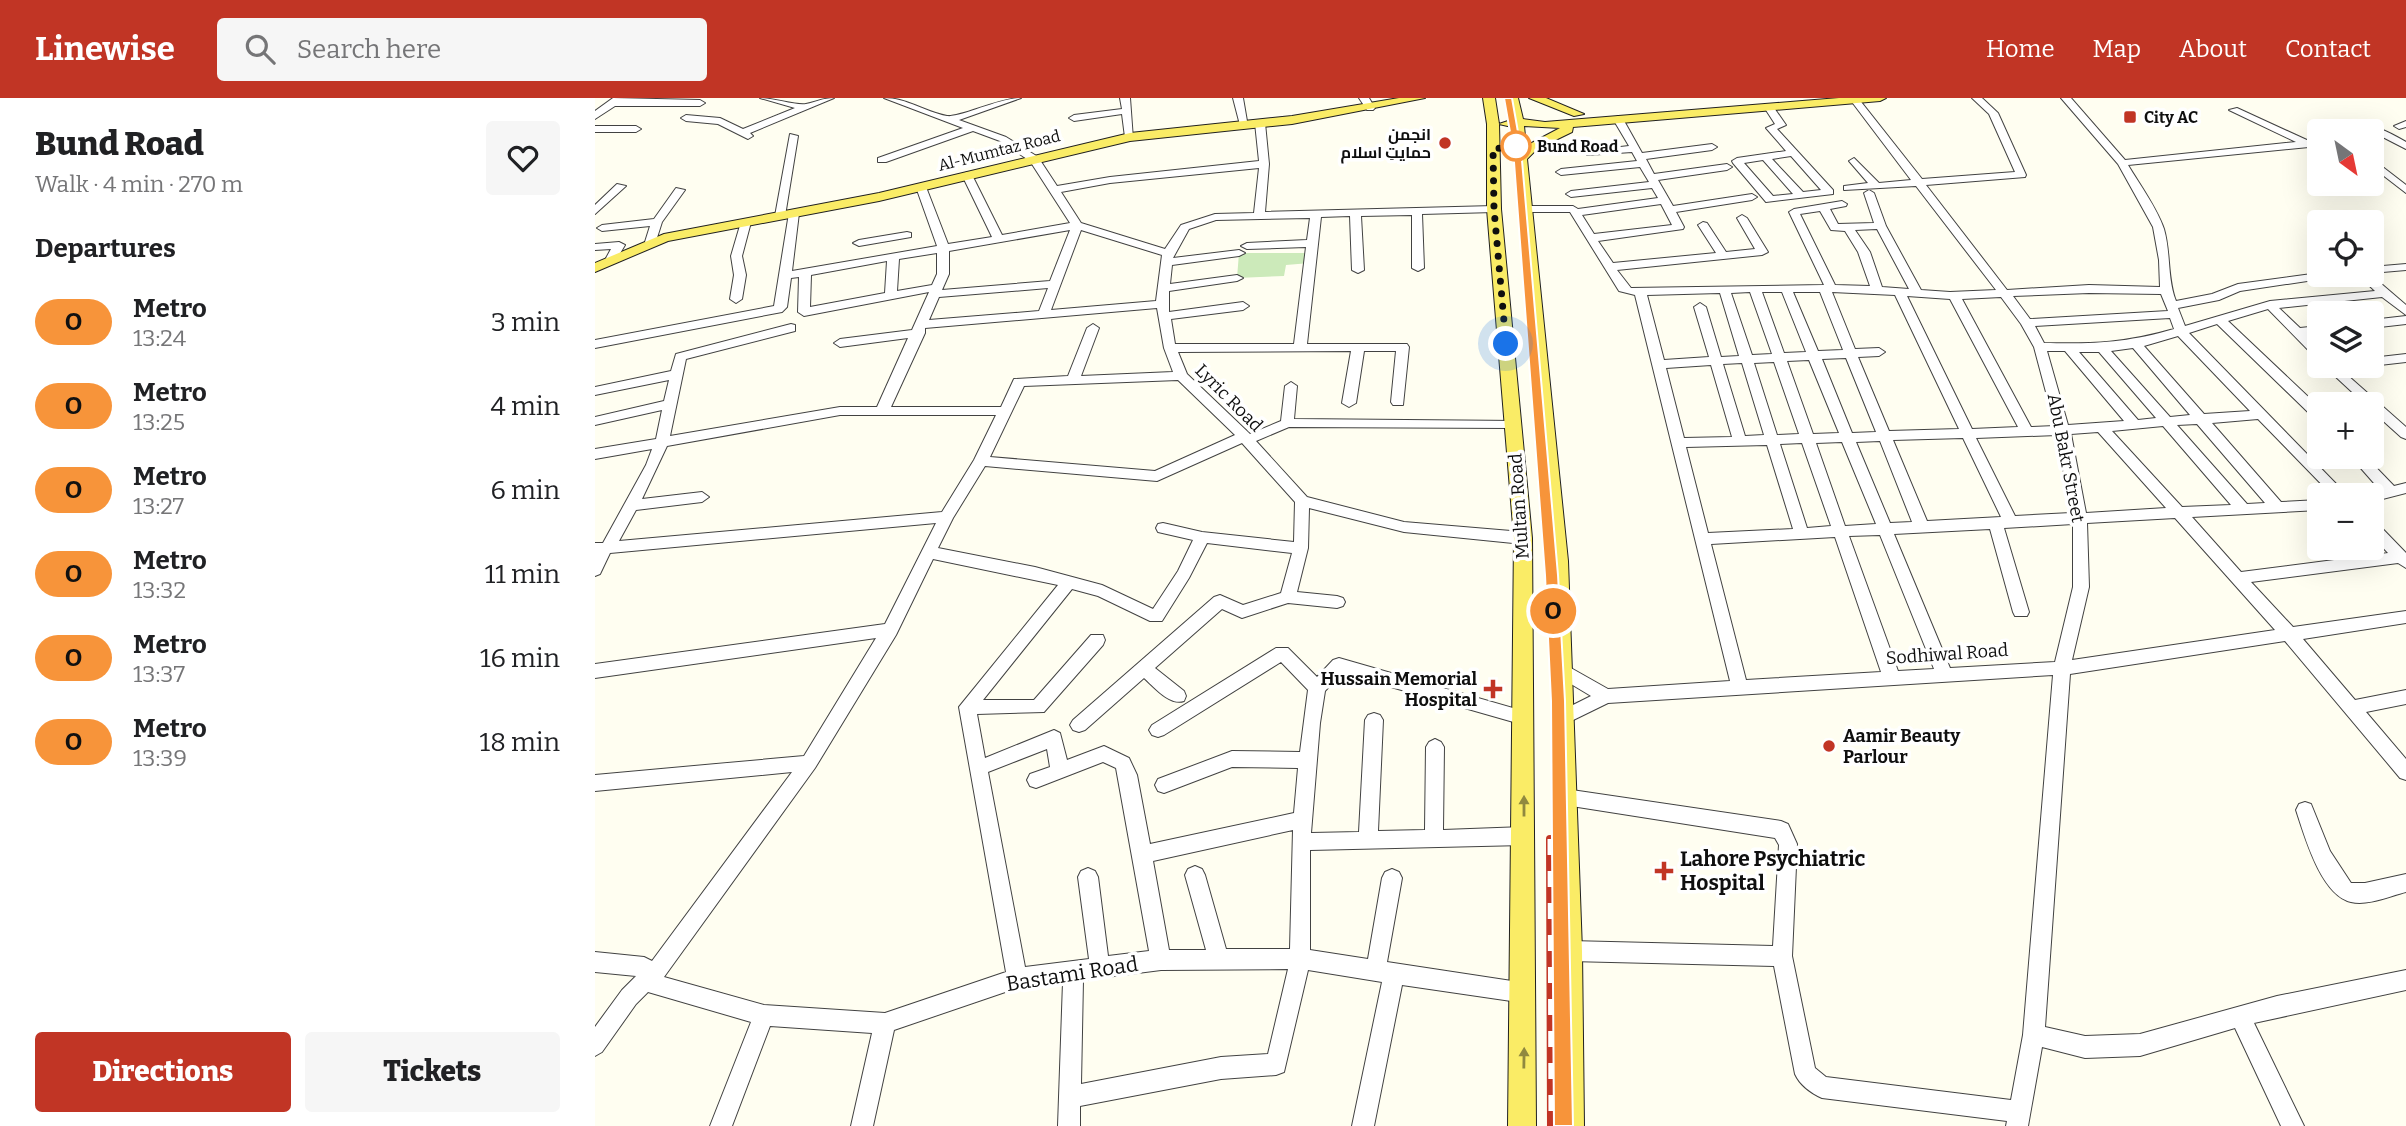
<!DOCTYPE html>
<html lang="en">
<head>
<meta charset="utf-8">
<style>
  body { margin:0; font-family:Bitter,Cairo,serif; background:#f6f6f6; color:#202124; height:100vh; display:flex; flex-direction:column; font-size:26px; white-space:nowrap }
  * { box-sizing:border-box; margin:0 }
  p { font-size:23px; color:#757577 }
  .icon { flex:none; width:38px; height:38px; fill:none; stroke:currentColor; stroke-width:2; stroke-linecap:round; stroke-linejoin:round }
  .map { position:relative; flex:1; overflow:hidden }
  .side { display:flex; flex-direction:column; background:#fff; width:595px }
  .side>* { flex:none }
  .badge { padding:0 14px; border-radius:23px; font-size:24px; line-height:46px }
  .needle { width:46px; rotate:147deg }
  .buttons { position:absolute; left:1712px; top:21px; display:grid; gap:14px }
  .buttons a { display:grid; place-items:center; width:77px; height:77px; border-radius:7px; background:#fff; box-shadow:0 7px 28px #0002; font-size:35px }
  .you { position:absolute; width:35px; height:35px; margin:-18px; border:5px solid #fff; border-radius:50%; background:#1a73e8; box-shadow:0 0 0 10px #1a73e833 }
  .map>.badge { position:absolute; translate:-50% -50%; box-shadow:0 0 0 4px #fff }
  h2 { padding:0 35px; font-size:26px; line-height:63px }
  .round { display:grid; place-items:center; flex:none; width:74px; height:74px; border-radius:7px; background:#f6f6f6 }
  .headline { display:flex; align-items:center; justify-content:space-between; height:119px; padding:0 35px }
  h1 { font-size:33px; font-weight:800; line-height:52px }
  .cta { display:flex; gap:14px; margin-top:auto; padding:14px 35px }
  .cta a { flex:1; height:80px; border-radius:7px; background:#c13525; color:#fff; font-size:28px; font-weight:800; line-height:80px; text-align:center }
  .cta a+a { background:#f6f6f6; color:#202124 }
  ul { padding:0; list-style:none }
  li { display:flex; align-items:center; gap:21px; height:84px; padding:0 35px }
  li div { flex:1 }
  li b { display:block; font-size:26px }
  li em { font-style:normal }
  li .badge { min-width:77px; font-weight:700; text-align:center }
  header { display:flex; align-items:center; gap:42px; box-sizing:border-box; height:98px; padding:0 35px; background:#c13525; color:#fff }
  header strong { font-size:33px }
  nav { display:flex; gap:38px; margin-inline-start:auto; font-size:24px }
  .search { width:490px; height:63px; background:#f6f6f6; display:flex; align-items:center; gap:18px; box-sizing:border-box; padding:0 24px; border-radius:7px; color:#757577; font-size:26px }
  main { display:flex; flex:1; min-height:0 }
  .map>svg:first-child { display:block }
  .green { fill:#cceaba }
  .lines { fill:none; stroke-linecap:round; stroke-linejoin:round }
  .minor-casing { stroke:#424242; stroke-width:2 }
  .major-casing { stroke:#202020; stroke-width:2 }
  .minor { fill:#fff; fill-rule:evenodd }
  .major { fill:#faec66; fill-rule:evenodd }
  .rail-far2-casing { stroke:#c13525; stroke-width:4.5 }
  .rail-far1-casing { stroke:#c13525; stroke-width:7 }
  .rail-casing { stroke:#c13525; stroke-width:8 }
  .rail-far2 { stroke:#fff; stroke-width:2.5; stroke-dasharray:9; stroke-linecap:butt }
  .rail-far1 { stroke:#fff; stroke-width:4.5; stroke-dasharray:12; stroke-linecap:butt }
  .rail { stroke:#fff; stroke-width:5; stroke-dasharray:16; stroke-linecap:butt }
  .oneway { fill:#90893f }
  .line { fill:#f7943a; stroke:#fff; stroke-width:2 }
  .walk { stroke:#0f0f0f; stroke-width:7; stroke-dasharray:0 12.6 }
  .poi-dot { fill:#c13525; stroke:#fff; stroke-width:2.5 }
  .stop-dot { fill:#fff; stroke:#f7943a; stroke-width:3.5 }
  .labels { text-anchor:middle; stroke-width:7; stroke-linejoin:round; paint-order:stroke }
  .far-poi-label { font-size:16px; font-weight:bold; fill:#0f0f0f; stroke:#fff; text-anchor:start }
  .far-stop-label { font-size:16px; font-weight:bold; fill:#0f0f0f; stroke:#fff; text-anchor:start }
  .far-street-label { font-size:16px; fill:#0f0f0f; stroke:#fff }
  .street-label { font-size:18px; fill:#0f0f0f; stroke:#fff }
  .poi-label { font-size:18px; font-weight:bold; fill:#0f0f0f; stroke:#fff; text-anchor:end }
  .near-poi-label { font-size:21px; font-weight:bold; fill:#0f0f0f; stroke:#fff; text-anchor:start }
  .near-street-label { font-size:21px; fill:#0f0f0f; stroke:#fff }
</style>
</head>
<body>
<header>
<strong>Linewise</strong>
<div class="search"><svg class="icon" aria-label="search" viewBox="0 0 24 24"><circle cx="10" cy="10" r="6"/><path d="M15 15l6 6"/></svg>Search here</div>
<nav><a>Home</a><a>Map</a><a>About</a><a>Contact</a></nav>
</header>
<main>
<section class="side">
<div class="headline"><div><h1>Bund Road</h1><p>Walk · 4 min · 270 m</p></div><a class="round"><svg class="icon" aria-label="heart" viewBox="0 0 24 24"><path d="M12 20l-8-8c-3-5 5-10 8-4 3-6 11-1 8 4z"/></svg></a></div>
<h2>Departures</h2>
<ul>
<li><span class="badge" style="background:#f7943a;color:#111">O</span><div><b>Metro</b><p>13:24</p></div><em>3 min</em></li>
<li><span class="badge" style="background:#f7943a;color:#111">O</span><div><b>Metro</b><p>13:25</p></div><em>4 min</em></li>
<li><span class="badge" style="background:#f7943a;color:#111">O</span><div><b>Metro</b><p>13:27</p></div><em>6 min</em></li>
<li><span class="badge" style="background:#f7943a;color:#111">O</span><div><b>Metro</b><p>13:32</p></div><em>11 min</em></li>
<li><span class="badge" style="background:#f7943a;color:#111">O</span><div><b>Metro</b><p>13:37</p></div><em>16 min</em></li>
<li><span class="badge" style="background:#f7943a;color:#111">O</span><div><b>Metro</b><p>13:39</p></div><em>18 min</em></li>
</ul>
<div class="cta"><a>Directions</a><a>Tickets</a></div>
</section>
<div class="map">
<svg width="1811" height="1028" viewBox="0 0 1811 1028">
  <rect width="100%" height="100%" fill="#fffef1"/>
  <path class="green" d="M644 155H716L715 165 691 167 689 178 642 180Z"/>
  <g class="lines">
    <defs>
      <path id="minor" d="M18 0 105 2 110 5 105 8H20L0 21V13Z
        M165 0C178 0 202 8 211 6 221 4 228 0 239 0L155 35 158 38 153 41 123 26 91 23 86 20 91 17 125 20 148 31 200 10Z
        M289 0C312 0 330 14 352 18 365 20 404 0 426 0L364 22 411 39 443 59 462 88 515 79 664 63 660 25 665 22 670 25 674 66 670 114 899 108 904 111 899 114 827 116 829 170 823 173 817 170V117L766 118 769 172 763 175 757 172 755 118 726 119 712 246H812L814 249 808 307H798L796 304 801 253H769L761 305 754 309 747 305 756 253 583 254 592 276 655 336 686 323 690 288 696 284 702 288 699 321 922 323V329L917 330 694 329 661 343 712 399 809 424 928 434 933 436 935 440 933 444 928 446 809 434 714 410 713 450 702 494 742 498 748 500 750 504 748 508 742 510 693 505 647 520 627 511 560 570 589 593 591 598 589 603C575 608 559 589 549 580L490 632 484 634 478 632 475 627 478 622 619 499 625 497 648 507 686 495 697 455 612 445 594 480 567 523H555L503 498 477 491 388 602H439L496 537H508L510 542 508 547 449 614 382 616 390 660 459 632 465 635 472 662 509 648 534 660 542 677 555 746 699 715 703 670 637 669 569 695 563 693 560 687 563 681 637 653 705 654 713 592 686 564 569 637 563 639 557 637 554 632 557 627 681 550H693L722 579 738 562 744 560 935 615 938 620 935 625 929 627 747 575 730 593 725 625 716 735 764 734 770 622 773 617 779 615 785 617 788 622 783 733 830 732 831 649 834 644 840 641 846 644 849 649 848 732 929 729 936 732 938 738 936 744 929 747 715 752V852L773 861 787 780 790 774 797 771 804 774 807 780 792 864 930 885 937 888 940 895 937 902 930 905 807 887 779 1028H757L787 884 713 872 689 974 681 977 626 981 485 1008V1028H463L468 884 422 890 299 932 278 1028H256L277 935 175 928 137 1028H115L156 924 53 894 41 906 7 954 0 958V929L27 892 41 878 0 874V854L49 859 57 863 197 674 0 693V677L209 658 281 540 0 580V566L290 526 341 425 15 455 5 476 0 478V445H8L51 367 57 351 0 361V351L61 341 67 312 0 327V319L69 303 74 282 0 297V289L76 273 81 256 196 226 200 227V233L91 261 75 338 245 309H282L313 240 245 249 239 245 245 241 317 232 334 194 209 218 203 214 204 179 196 180 192 209 187 214 0 250V242L179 208 194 115 199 112 204 115 197 173 342 148 321 89 326 86 331 89 353 146 397 139 367 77 372 74 377 77 407 137 475 125 435 63 405 43 378 33 291 64H283V60L368 30ZM664 70 659 115 620 116 586 127 570 151 486 125 466 94 515 85ZM715 120 712 142 652 145 646 148 652 151 711 149 699 246H580L576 221 648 212 654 208 648 204 574 214V193L642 183 648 180 642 177 575 186 577 167 644 158 650 155 644 152 578 160 594 131 621 122ZM475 132 455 183 347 192 354 176V153ZM486 132 567 157 561 203 456 212ZM342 155V176L337 187 302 193 304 161ZM292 163 290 195 215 209 216 177ZM453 190 444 213 334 222 344 199ZM562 210 569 250 578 274 486 278 504 230 498 226 492 230 473 278 419 281 406 309H296L330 235V230ZM583 282 640 337 560 373 395 359 429 288ZM245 317H401L379 362 347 414 24 443 41 412 107 404 114 399 107 394 47 401 72 348ZM647 345 700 404 699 444 607 434 568 425 563 426 561 430 563 434 598 442 583 473 558 511 507 487 440 469 343 450 358 420 390 368 562 383ZM338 461 463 487 364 609 411 874 290 915 169 907 69 879 220 670 301 537ZM452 651 455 669 435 676 432 682 435 688 441 690 508 664 521 670 554 853 513 858 503 779 500 773 493 770 486 773 483 779 494 861 430 869 393 674ZM698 732 695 851H631L610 777 607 771 600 768 593 771 590 777 611 852H574L558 763ZM693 871 673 956 626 959 486 986 488 882 566 872Z
        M525 0H535L538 41 530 39 527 16 479 23 474 20 479 17 527 11Z
        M638 0H648L653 29 645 27Z
        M764 0H774L780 10 778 12H772Z
        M1257 0H1263L1327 81 1420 74 1394 16 1377 0H1387L1403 15 1431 77 1430 79 1331 87 1412 192 1494 187 1565 189 1564 162 1558 129 1523 66 1466 0H1476L1530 62 1701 44 1634 12 1642 10 1714 43 1724 42V48L1533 67C1545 87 1562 110 1569 131 1576 155 1572 181 1581 203L1617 196 1643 186 1724 175V177H1738L1732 180 1645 193 1624 202 1583 210 1590 228 1675 203 1780 193 1763 177H1776L1811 207V217L1787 199 1684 210 1705 230 1724 228V236L1712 237 1724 249V260L1720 259 1673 211 1633 223 1724 309V321L1719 320 1622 226 1594 235 1752 397H1737L1663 321 1617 325 1686 404 1724 402V412L1597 419 1646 474 1793 455 1776 437V423L1781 424 1811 455V470L1803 465 1656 484 1698 529 1811 513V525L1708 541 1760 602 1811 592V606L1771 614 1811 661V682L1805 680 1690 543 1475 576 1450 929 1490 938 1545 936 1682 898 1811 872V892L1659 925 1709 1028H1686L1640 930 1545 958 1490 960 1447 949 1433 1028H1411L1412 1023 1227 1000C1216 995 1205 987 1200 976L1179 868 975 863 968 860 965 853 968 846 975 843 1178 848 1184 747 1180 740 970 707 964 705 961 699 964 693 970 691 1186 723 1193 726 1202 746 1197 858 1220 970 1231 979 1416 1002 1428 937 1458 577 1013 605 968 627 962 625 959 620 962 615 996 598 961 577 959 572 961 567 967 565 1013 591 1135 583 1040 197 1024 193 975 114H930L925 111 930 108H978L983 111 1063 100 1057 90 976 99 971 96 976 93 1054 84 1045 69 966 77 961 74 966 71 1042 63 1037 54 992 57 986 46 995 44 999 52 1034 48 1018 21 1023 18 1028 21 1047 55 1117 46 1122 49 1117 52 1051 61 1059 76 1132 66 1137 69 1132 72 1063 82 1078 108 1157 96 1162 99 1157 102 1081 114 1089 129 1088 131 1003 143 1018 165 1121 155 1103 127 1108 124 1112 125 1131 154 1160 151 1142 120 1147 117 1152 120 1173 154 1167 157 1022 172 1036 190 1229 187 1194 114 1199 111 1247 103 1252 106 1251 108 1235 111 1243 126 1279 125 1269 95 1274 92 1279 95 1291 128 1326 192 1355 194 1401 192 1321 88 1249 92V88L1273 85 1254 63 1259 60 1284 85 1316 82 1257 4ZM1066 106 1077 127 999 136 987 117ZM1225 113 1236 132 1250 133 1263 154 1275 188 1240 187 1205 116ZM1282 131 1314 191 1287 189 1275 154 1260 132ZM1155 194 1177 256 1157 257 1136 195ZM1167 194H1187L1211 254 1189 255ZM1198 194H1225L1248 252 1223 253ZM1237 194 1300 197 1364 331 1294 333 1263 259 1284 258 1290 254 1284 250 1260 251ZM1125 195 1144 258 1126 259 1111 209 1105 205 1099 209 1114 259 1069 262 1052 197ZM1494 195 1566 196 1573 213 1435 221 1418 198ZM1312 198 1355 201 1423 329 1377 331ZM1406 199 1426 226 1439 249 1460 328 1436 329 1367 201ZM1575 220 1579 231C1531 245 1499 246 1449 245L1440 228ZM1583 238 1655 313 1609 316 1549 248ZM1538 250 1595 317 1575 319 1516 253ZM1452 253H1470L1529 323 1473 327ZM1484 254H1504L1561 320 1543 322ZM1251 260 1281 334 1257 335 1227 261ZM1214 262 1244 335 1218 336 1192 263ZM1179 264 1204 336 1182 337 1159 265ZM1147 265 1169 337 1150 338 1128 266ZM1116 267 1137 339 1089 340 1071 270ZM1602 326 1670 405 1652 406 1582 327ZM1568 328 1636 407 1587 409 1517 333ZM1503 334 1571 410 1491 415 1476 336ZM1462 337 1476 415 1420 418 1381 340ZM1368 340 1406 419 1332 423 1298 342ZM1285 343 1317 424 1295 425 1261 344ZM1247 344 1281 426 1250 428 1221 345ZM1207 345 1236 428 1212 430 1185 346ZM1172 347 1198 431 1113 435 1091 349ZM1580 420 1680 532 1477 562 1494 489 1492 425ZM1478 426V489L1460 564 1355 570 1299 436 1395 431 1418 514 1420 518H1432L1434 514 1409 430ZM1285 437 1339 571 1303 573 1254 438ZM1240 439 1286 574 1151 582 1116 446Z
        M1174 6 1177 7 1191 27 1182 31 1238 92V96L1171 104 1138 65 1137 63 1142 60 1191 53 1171 30 1180 26 1169 9ZM1196 58 1226 92 1208 94 1177 61ZM1168 62 1198 96 1178 98 1149 65Z
        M1811 23V29L1804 31 1799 28Z
        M0 28H41L46 31 41 34H0Z
        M1767 28C1784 28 1797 36 1811 44V51L1776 33H1755Z
        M195 36 203 38 190 118 185 121 180 118Z
        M1776 60 1811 87V95L1776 68Z
        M22 86 31 88 0 116V107Z
        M81 90 90 92 67 124 60 146 50 144 55 128 7 133 2 130 7 127 59 121Z
        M151 121 156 124 147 158 151 177 147 201 141 205 135 201 139 177 136 158 146 124Z
        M312 134 316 135V139L264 148 258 145 264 142Z
        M24 144 30 147 20 164 10 162 16 151 0 152V146Z
        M1811 166V172L1776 175V169Z
        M1811 218V226L1776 230V222Z
        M1811 256V264L1776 268H1775L1776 260Z
        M1729 268H1742L1811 329V341L1806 339 1776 312V306H1770Z
        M1756 359H1771L1799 388 1811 385V395L1776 404V397H1770L1771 395 1785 392Z
        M1710 704 1716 706 1735 753 1756 785H1770L1811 776V794C1795 798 1773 808 1756 804 1726 797 1710 739 1701 712L1704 706Z"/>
      <path id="major" d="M804 0H830L697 26 535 43 284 103 73 143 0 174V165L69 136 284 95 535 35 697 18Z
        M888 0H900L904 26 906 111 937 440 941 1028H913L919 440 892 111V26Z
        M911 0H923L928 21 950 24 1244 0H1291L1285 3 978 29 977 34 942 51 932 61 973 463 987 853 989 1028H961L963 853 955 463 917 29 904 26 916 22ZM929 28 965 30 931 48Z
        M934 0H951L989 16 979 18Z"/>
    </defs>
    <use href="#minor" class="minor-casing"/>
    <use href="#major" class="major-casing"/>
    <use href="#minor" class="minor"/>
    <use href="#major" class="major"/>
    <defs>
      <path id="rail-far2" d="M913 0 922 51 938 251"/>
      <path id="rail-far1" d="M938 249 962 584"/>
      <path id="rail" d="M962 583 969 1028
        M955 741 956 1028"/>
    </defs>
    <use href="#rail-far2" class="rail-far2-casing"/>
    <use href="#rail-far1" class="rail-far1-casing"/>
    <use href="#rail" class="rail-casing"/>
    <use href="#rail-far2" class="rail-far2"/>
    <use href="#rail-far1" class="rail-far1"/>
    <use href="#rail" class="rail"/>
  </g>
  <defs><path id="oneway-solid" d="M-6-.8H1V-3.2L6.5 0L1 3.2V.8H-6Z" transform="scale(1.75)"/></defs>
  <g class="oneway">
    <use href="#oneway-solid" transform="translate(929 708) rotate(-90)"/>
    <use href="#oneway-solid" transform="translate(929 960) rotate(-89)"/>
  </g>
  <path class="line" d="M909 0H917L926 51 963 477 970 603 978 1028H959L956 603 950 477 918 51Z"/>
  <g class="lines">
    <path class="walk" d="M911 246 899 111 898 51 921 48"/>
  </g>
  <g class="poi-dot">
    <rect x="1528" y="12" width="14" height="14" rx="3.5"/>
    <circle cx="850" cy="45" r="7"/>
    <path d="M894.5 580.5h7v7h7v7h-7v7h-7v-7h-7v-7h7z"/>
    <circle cx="1234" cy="648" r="7"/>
    <path d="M1065.5 762.5h7v7h7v7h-7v7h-7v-7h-7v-7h7z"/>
  </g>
  <circle class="stop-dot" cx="921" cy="48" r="14"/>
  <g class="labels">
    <g class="far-poi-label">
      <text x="1549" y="25">City AC</text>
      <text x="836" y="42" text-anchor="end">انجمن<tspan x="836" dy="18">حمایتِ اسلام</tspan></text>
    </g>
    <g class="far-stop-label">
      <text x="942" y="54">Bund Road</text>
    </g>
    <g class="far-street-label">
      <text transform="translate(404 52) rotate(-14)" y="6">Al-Mumtaz Road</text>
    </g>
    <g class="street-label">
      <text transform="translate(634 300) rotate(45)" y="6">Lyric Road</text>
      <text transform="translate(1471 360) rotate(79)" y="6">Abu Bakr Street</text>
      <text transform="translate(924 408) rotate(-94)" y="6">Multan Road</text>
      <text transform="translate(1352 556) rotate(-4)" y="6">Sodhiwal Road</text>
    </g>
    <g class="poi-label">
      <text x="882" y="587">Hussain Memorial<tspan x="882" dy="21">Hospital</tspan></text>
      <text x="1248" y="644" text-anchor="start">Aamir Beauty<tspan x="1248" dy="21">Parlour</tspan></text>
    </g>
    <g class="near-poi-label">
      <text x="1085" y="768">Lahore Psychiatric<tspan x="1085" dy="24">Hospital</tspan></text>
    </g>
    <g class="near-street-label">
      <text transform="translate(477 876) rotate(-9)" y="7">Bastami Road</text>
    </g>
  </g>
</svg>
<div class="buttons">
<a><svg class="needle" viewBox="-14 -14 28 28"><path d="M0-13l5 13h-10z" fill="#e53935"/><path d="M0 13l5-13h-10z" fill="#757577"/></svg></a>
<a><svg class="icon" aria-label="locate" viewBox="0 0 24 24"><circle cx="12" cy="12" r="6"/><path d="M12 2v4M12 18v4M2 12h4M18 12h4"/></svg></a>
<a><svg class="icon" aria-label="layers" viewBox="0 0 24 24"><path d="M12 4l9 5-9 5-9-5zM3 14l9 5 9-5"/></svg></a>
<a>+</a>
<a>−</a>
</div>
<div class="you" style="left:911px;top:246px"></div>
<b class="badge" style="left:958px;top:513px;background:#f7943a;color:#111">O</b>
</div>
</main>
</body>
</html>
